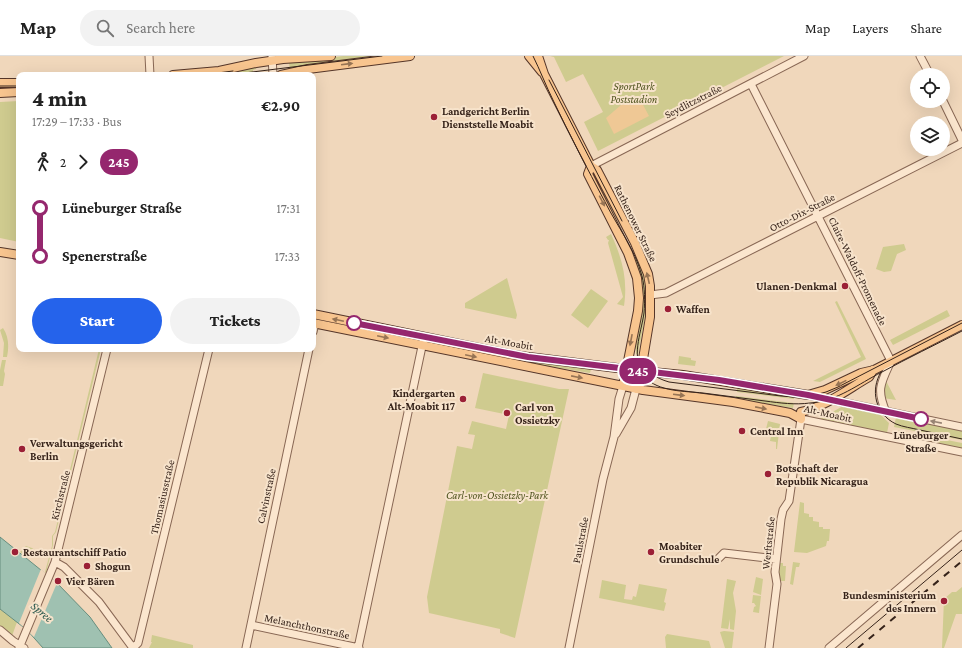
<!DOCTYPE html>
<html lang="en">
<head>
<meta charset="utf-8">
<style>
  body { margin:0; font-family:"Crimson Pro",serif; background:#f2f2f2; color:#222; height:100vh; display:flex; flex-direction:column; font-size:15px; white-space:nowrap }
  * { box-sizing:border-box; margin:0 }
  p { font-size:13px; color:#767676 }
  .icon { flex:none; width:22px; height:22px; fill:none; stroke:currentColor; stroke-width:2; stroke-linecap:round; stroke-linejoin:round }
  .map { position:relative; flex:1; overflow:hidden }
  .side { position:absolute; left:16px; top:16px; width:300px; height:280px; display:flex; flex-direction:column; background:#fff; border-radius:8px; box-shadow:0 4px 16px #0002 }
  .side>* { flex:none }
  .badge { padding:0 8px; border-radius:13px; font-size:14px; line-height:26px }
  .tools { position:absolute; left:910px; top:12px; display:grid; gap:8px }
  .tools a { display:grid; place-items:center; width:40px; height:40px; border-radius:50%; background:#fff; box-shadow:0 4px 16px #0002; font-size:20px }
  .map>.badge { position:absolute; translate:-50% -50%; box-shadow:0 0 0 2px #fff }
  .legs { display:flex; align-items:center; gap:6px; height:44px; padding:0 16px; font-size:13px }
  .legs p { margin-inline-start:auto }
  .headline { display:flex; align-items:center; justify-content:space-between; height:68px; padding:0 16px }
  h1 { font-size:22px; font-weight:800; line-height:30px }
  .action { display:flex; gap:8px; margin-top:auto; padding:8px 16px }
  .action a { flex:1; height:46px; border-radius:24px; background:#2563eb; color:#fff; font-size:16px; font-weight:800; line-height:46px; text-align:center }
  .action a+a { background:#f2f2f2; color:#222 }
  ul { padding:0 16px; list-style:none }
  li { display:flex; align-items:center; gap:14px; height:48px; font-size:15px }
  li i { display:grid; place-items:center; width:6px; height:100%; margin:0 5px; background:currentColor }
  li i::after { content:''; width:10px; height:10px; margin:-5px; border:3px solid; border-radius:50%; background:#fff }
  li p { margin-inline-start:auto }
  li:first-child i { background:linear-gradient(#0000 50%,currentColor 0) }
  li:last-child i { background:linear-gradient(currentColor 50%,#0000 0) }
  header { display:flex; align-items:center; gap:24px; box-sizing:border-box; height:56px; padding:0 20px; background:#fff; border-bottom:1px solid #e0e0e0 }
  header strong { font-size:19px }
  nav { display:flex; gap:22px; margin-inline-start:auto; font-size:14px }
  .search { width:280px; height:36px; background:#f2f2f2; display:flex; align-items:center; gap:10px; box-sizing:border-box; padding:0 14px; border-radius:22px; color:#767676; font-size:15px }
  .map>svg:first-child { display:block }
  .green { fill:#cfcb8f }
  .sand { fill:#efc895 }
  .water { fill:#9fc1b1; stroke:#678e7e }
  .pier { fill:#f0d7bb }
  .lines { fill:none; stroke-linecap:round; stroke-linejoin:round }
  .minor-casing { stroke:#886754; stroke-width:9 }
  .major-casing { stroke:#553629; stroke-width:10 }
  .minor { stroke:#fbe6ce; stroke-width:7 }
  .major { stroke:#f8c58f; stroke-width:8 }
  .tram { stroke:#36231a; stroke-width:1 }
  .rail { stroke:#36231a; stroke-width:2; stroke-dasharray:7 7; stroke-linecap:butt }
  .oneway { fill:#977454 }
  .oneway2 { fill:#988474 }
  .line-1-casing { stroke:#fff; stroke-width:9 }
  .line-1 { stroke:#95276e; stroke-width:6 }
  .poi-dot { fill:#9b2036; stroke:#f7e3cb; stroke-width:1.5 }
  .stop-1-dot { fill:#fff; stroke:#95276e; stroke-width:2 }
  .labels { text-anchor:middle; stroke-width:4; stroke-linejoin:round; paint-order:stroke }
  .park-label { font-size:11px; font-style:italic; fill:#50541f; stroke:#f7e3cb }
  .street-label { font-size:11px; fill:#36231a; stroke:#f7e3cb }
  .poi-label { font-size:11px; font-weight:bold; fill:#36231a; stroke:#f7e3cb; text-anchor:start }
  .stop-label { font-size:11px; font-weight:bold; fill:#36231a; stroke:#f7e3cb }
  .water-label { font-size:12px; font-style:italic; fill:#28574c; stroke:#f7e3cb }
</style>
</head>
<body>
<header>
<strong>Map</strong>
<div class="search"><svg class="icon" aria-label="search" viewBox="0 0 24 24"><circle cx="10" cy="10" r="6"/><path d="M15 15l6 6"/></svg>Search here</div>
<nav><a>Map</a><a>Layers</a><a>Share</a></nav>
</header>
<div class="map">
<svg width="962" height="592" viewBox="0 0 962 592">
  <rect width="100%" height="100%" fill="#f0d7bb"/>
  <path class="green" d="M343 0H398L287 16V13H290L289 7Z
    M550 0H784L598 95 584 66 603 56 583 18 566 26 554 1Z
    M255 8 256 13 253 14V17L245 19H188Z
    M19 45V186L0 182V46Z
    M599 125 629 183H628L596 126Z
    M611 178C622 202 628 223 624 250L617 248 623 241 608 187 609 184H608L606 181Z
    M904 188 906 194 897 198 891 215 884 216 876 213 883 191Z
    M638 200 645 220 647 250 638 298H636V293H634L640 262 634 202Z
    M507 222 517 259 516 263 465 252V247Z
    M591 233 608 245 588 272 571 259Z
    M837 245 866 303 820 326 813 325 861 301 835 246Z
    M947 254 950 260 893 289 890 284Z
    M3 272C9 281 9 291 7 301H3L4 287 0 274Z
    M435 287 591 313 590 317 529 307 434 289Z
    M99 293H101L56 476 53 480V489L46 517 45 516 52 490V480L55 476Z
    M679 300 691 302V304L696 305 695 310 678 308Z
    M2 304H6L4 315 5 318 3 330H0V314Z
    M483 317 559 333H569L515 582 500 577V573L429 557 427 541 457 390 472 393 475 379 468 378 472 365 506 373 509 359 475 352Z
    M885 323 896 344 883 342Z
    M737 331 794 340V343L737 336Z
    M736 340 794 347 793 352 736 343Z
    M843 350 879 357 889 367 887 377 820 363Z
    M896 361 962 374V384L894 371Z
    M768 365 780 368 777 393H776V386L770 385 772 375 766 373Z
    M896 374 962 387V392L892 378 893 375Z
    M800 446 804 447V457L809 458V461H813V465L819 466V471H823V473H830L829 485H827L826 490 807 497 794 496Z
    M26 490 32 492 39 497 27 501 20 496Z
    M793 506 800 507 799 511H796L793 529 790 528Z
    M779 507H783V510H786L785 525H781L778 517Z
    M756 521 763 523 761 539 753 536Z
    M727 523 736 525 733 537 736 555 734 574 730 573V563L728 573 721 572Z
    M602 524 626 529 624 543 632 544 633 540 636 541 639 528 667 533 664 546 666 547 664 555 599 542Z
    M962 531V558H956L944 592H942L944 543 952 536H956Z
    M753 539 761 540 759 557 753 556 754 551 756 550 754 547H752Z
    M0 553 17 566 12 580 0 570Z
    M724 575 734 576 732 592H725L720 576Z
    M667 578 709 585 711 592H666L665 581Z
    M152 579 193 589V592H149L152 586H151Z"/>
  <path class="sand" d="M641 45 649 60 614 78 606 62 621 49Z"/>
  <path class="water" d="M0 481 57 527 90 561 112 592H43L27 574 0 553Z"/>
  <path class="pier" d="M41 513 57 527 34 581 19 567Z"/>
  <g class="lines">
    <defs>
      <path id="minor" d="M149 0 150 19
        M272 0 273 19
        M920 0 930 19
        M751 28 891 305C881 327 876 333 886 356
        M943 45 962 84
        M591 110 804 0
        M650 239 666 237 962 87
        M313 276 315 267
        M808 339 962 371
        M616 378 631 352 636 333
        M719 502 724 497 776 503
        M55 506 64 511 99 546 133 592 138 587 209 293
        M251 569 359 592
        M0 574 13 585 24 592
        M19 592 55 506 107 293
        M246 592 309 293
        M358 592 424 281
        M569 592 603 423 614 381 619 343 623 330
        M769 592 777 528 775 516 781 463 783 454 789 445 801 363 962 396
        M829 592 962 479"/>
      <path id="major" d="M529 0 542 16
        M538 0 544 18 591 110 597 114 635 187 648 218 650 230V261L641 315 636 333
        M173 19 219 15 256 7 283 3 331 0
        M281 19 308 13 410 0
        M0 27H19
        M0 37 19 36
        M591 110 588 118 628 197 637 222 639 242 638 255 623 330
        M0 196 19 199
        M313 258 513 299 641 315 683 319 808 339 825 334 861 317 874 314 962 269
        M313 267 643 334 733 346 790 357 801 363V356C825 351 848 333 869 321L873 314"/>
    </defs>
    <use href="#minor" class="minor-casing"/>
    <use href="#major" class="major-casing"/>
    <use href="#minor" class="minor"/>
    <use href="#major" class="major"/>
    <path class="tram" d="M533 0C540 14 546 30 553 44 569 78 587 112 605 146 617 170 635 193 642 220 645 232 645 245 644 257 641 278 630 302 645 321 658 336 685 335 703 337 724 340 744 342 765 345 780 347 795 349 810 347 838 345 858 328 882 316 908 302 935 289 962 275
      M202 19 233 15
      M228 19 382 0
      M549 24 622 165
      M0 30H19
      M642 301C645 315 655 322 669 326L781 340 795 341 811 340 826 336 838 331 962 267
      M881 316C870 334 875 358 896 368 903 371 912 372 920 374 934 377 948 380 962 383
      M846 592 962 494"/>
    <path class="rail" d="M858 592 962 505"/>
  </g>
  <defs><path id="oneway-solid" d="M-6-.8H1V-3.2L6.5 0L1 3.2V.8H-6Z"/></defs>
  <g class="oneway">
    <use href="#oneway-solid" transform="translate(347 8) rotate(-7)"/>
    <use href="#oneway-solid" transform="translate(602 145) rotate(63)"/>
    <use href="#oneway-solid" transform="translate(648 222) rotate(-103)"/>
    <use href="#oneway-solid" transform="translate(338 264) rotate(-168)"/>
    <use href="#oneway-solid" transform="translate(383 281) rotate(12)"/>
    <use href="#oneway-solid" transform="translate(631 284) rotate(101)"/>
    <use href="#oneway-solid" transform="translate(471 300) rotate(12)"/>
    <use href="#oneway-solid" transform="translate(577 321) rotate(11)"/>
    <use href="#oneway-solid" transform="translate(841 327) rotate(154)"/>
    <use href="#oneway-solid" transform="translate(679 339) rotate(7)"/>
    <use href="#oneway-solid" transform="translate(761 352) rotate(11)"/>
  </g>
  <use class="oneway2" href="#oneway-solid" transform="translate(936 366) rotate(-169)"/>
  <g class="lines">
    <defs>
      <path id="line-1" d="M354 267 528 301 719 324 808 339 921 363"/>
    </defs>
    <use href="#line-1" class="line-1-casing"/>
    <use href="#line-1" class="line-1"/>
  </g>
  <g class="poi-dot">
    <circle cx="434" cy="61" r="4"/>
    <circle cx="845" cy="230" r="4"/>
    <circle cx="668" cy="253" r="4"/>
    <circle cx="463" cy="343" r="4"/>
    <circle cx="507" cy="357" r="4"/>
    <circle cx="742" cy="375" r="4"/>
    <circle cx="22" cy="393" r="4"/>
    <circle cx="768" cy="418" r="4"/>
    <circle cx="15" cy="496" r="4"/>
    <circle cx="651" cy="496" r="4"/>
    <circle cx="87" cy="510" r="4"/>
    <circle cx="58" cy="525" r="4"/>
    <circle cx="944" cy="545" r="4"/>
  </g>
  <g class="stop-1-dot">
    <circle cx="354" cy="267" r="7"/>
    <circle cx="921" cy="363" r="7"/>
  </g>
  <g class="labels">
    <g class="park-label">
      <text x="634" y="34">SportPark<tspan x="634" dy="13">Poststadion</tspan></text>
      <text x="497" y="443">Carl-von-Ossietzky-Park</text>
    </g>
    <g class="street-label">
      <text transform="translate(693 45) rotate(-27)" y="4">Seydlitzstraße</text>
      <text transform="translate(802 156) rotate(-27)" y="4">Otto-Dix-Straße</text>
      <text transform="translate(636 167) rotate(64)" y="4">Rathenower Straße</text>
      <text transform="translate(858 215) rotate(64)" y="4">Claire-Waldoff-Promenade</text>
      <text transform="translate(509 286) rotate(10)" y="4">Alt-Moabit</text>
      <text transform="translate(828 357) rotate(13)" y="4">Alt-Moabit</text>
      <text transform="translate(60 439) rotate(-76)" y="4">Kirchstraße</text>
      <text transform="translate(266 440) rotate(-78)" y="4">Calvinstraße</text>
      <text transform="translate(162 441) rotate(-77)" y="4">Thomasiusstraße</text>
      <text transform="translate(580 484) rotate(-79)" y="4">Paulstraße</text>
      <text transform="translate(768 487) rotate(-84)" y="4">Werftstraße</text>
      <text transform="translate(307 570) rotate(12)" y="4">Melanchthonstraße</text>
    </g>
    <g class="poi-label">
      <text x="442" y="59">Landgericht Berlin<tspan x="442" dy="13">Dienststelle Moabit</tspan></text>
      <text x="837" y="234" text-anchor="end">Ulanen-Denkmal</text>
      <text x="676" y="257">Waffen</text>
      <text x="455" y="341" text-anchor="end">Kindergarten<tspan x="455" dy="13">Alt-Moabit 117</tspan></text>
      <text x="515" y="355">Carl von<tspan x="515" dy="13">Ossietzky</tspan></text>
      <text x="750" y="379">Central Inn</text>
      <text x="30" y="391">Verwaltungsgericht<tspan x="30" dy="13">Berlin</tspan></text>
      <text x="776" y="416">Botschaft der<tspan x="776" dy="13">Republik Nicaragua</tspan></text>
      <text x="659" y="494">Moabiter<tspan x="659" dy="13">Grundschule</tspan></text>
      <text x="23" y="500">Restaurantschiff Patio</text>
      <text x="95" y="514">Shogun</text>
      <text x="66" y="529">Vier Bären</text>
      <text x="936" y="543" text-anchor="end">Bundesministerium<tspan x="936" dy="13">des Innern</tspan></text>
    </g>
    <g class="stop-label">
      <text x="921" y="383">Lüneburger<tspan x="921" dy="13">Straße</tspan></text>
    </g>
    <g class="water-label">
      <text transform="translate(42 556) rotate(40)" y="4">Spree</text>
    </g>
  </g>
</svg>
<div class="tools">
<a><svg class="icon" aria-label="locate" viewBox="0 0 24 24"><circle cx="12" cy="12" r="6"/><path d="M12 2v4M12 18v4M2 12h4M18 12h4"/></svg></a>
<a><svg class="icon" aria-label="layers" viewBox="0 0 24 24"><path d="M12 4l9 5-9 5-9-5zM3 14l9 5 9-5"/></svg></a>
</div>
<b class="badge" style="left:638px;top:315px;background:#95276e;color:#fff">245</b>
<section class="side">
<div class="headline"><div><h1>4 min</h1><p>17:29 – 17:33 · Bus</p></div><b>€2.90</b></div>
<div class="legs"><svg class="icon" aria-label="walk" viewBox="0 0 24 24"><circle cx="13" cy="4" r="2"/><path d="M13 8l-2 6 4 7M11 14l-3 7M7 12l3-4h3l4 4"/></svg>2<svg class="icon" aria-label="forward" viewBox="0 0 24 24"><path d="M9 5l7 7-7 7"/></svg><b class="badge" style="background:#95276e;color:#fff">245</b></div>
<ul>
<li><i style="color:#95276e"></i><b>Lüneburger Straße</b><p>17:31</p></li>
<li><i style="color:#95276e"></i><b>Spenerstraße</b><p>17:33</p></li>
</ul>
<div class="action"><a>Start</a><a>Tickets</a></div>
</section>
</div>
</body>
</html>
